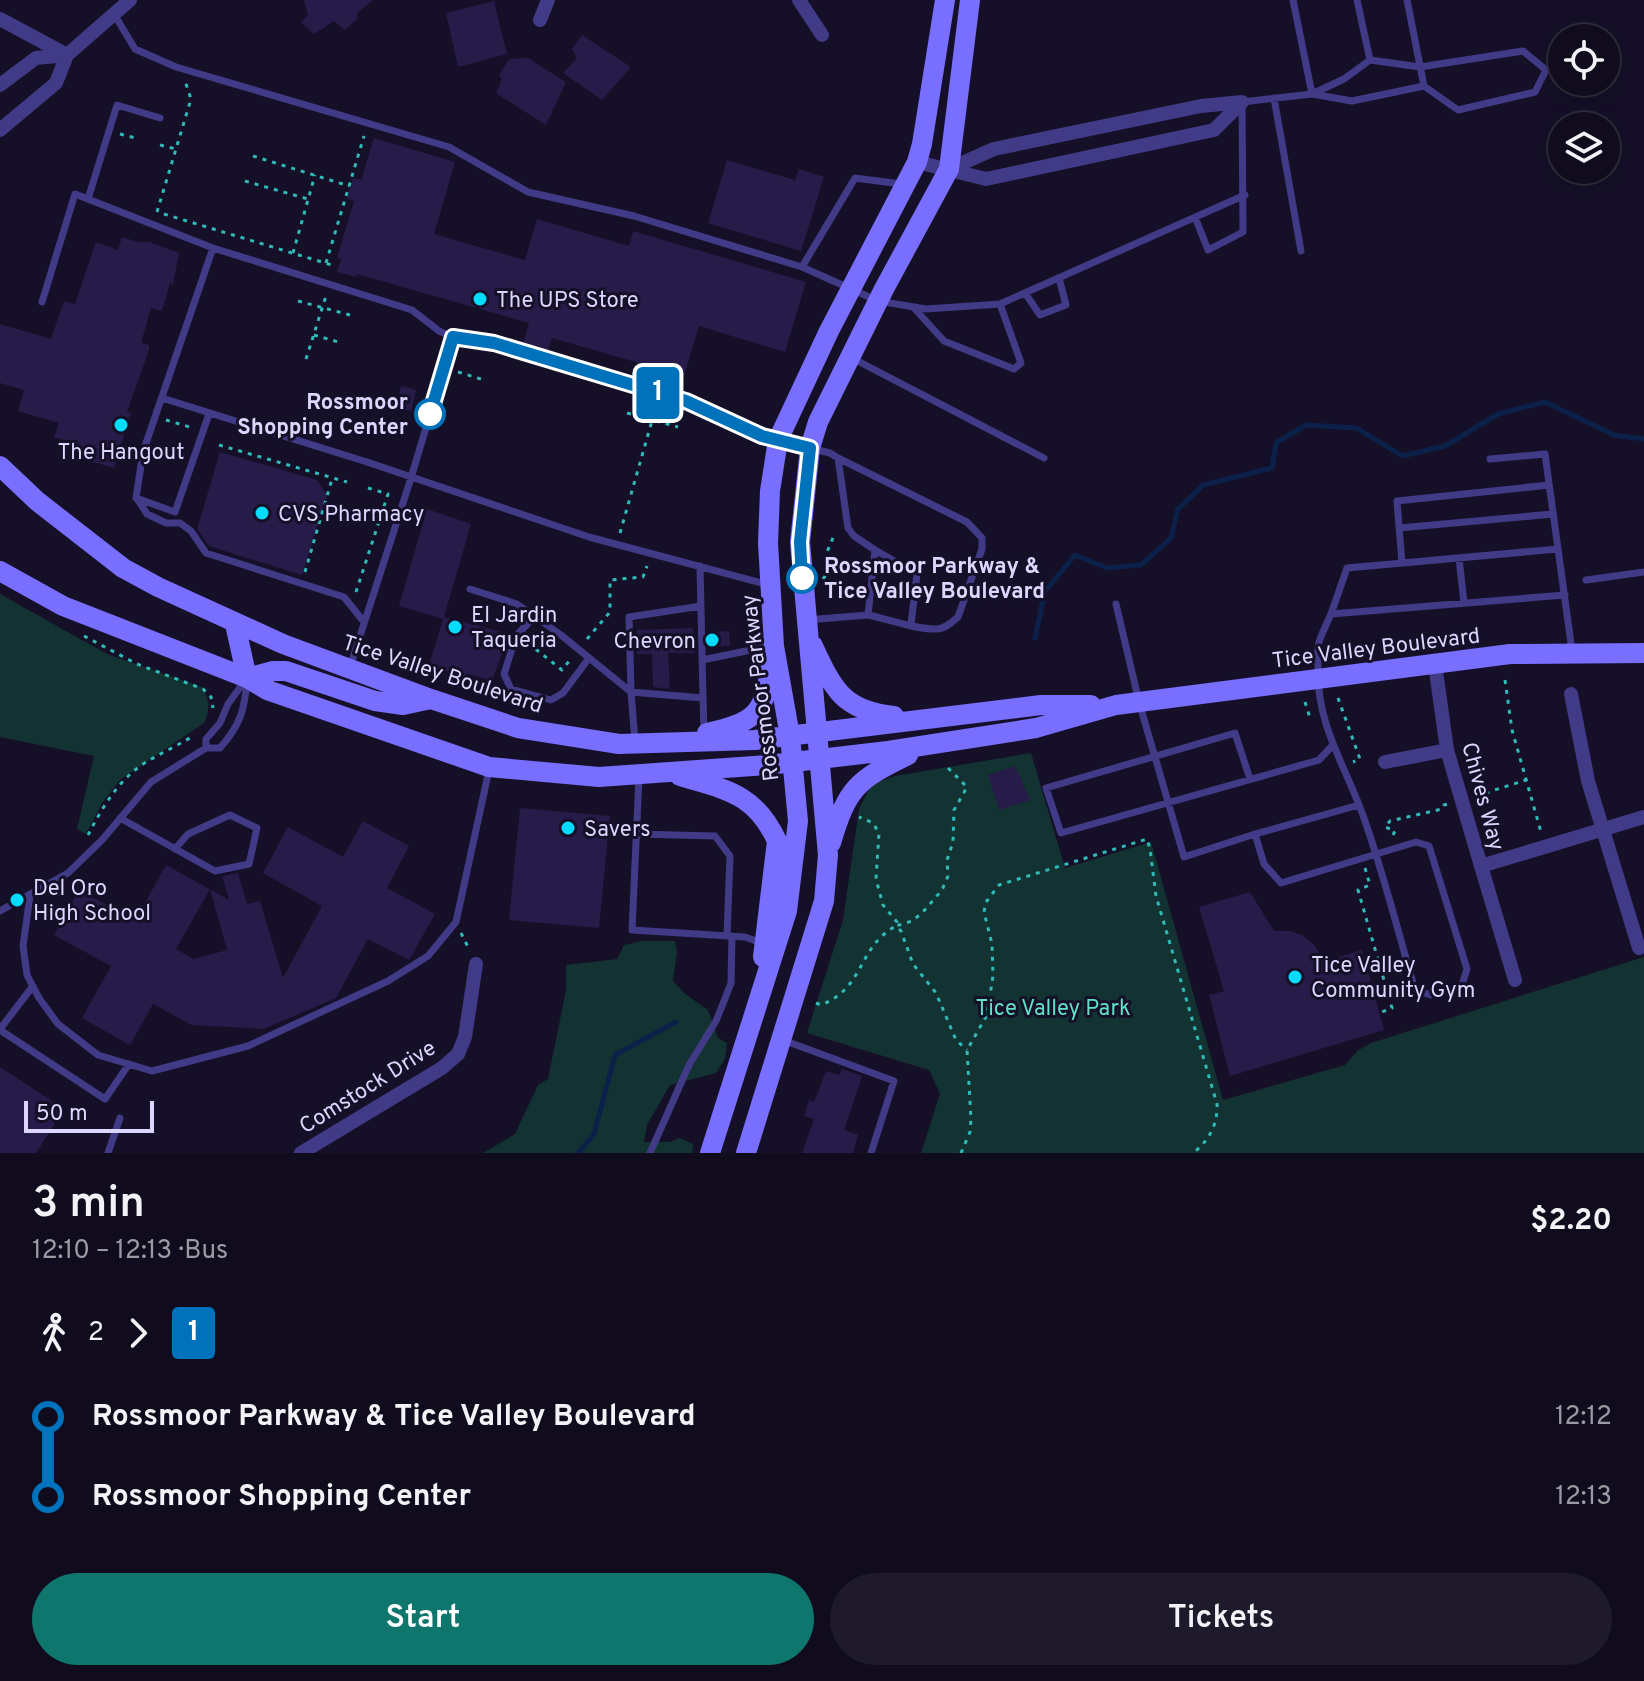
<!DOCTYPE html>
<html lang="en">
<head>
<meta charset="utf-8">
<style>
  body { margin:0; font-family:Overpass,sans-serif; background:#1e1a2b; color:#f1f3f6; height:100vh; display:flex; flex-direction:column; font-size:30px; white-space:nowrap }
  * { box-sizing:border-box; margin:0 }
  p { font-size:26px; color:#9c9ba4 }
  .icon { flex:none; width:44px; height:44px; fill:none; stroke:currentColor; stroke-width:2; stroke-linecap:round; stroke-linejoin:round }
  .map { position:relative; height:1153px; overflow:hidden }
  .drawer { display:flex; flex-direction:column; background:#100c1e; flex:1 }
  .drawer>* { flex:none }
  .badge { padding:0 16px; border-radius:6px; font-size:28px; line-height:52px }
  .tools { position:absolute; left:1548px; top:24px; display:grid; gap:16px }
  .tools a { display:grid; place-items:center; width:72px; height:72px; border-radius:50%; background:#100c1e; box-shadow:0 4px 20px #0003,0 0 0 2px #302c3c; font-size:40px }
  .scale { position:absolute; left:24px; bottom:20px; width:130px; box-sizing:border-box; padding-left:8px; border:4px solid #ddd7ff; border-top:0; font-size:22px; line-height:28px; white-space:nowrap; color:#ddd7ff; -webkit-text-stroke:6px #151028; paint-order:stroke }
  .map>.badge { position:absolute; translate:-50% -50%; box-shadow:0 0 0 4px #fff }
  .legs { display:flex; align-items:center; gap:12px; height:88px; padding:0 32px; font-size:26px }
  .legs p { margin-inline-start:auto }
  .summary { display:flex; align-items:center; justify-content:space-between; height:136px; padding:0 32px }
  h1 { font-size:44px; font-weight:600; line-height:60px }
  .cta { display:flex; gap:16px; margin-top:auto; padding:16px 32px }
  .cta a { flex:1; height:92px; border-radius:48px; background:#0f766e; color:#fff; font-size:32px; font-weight:600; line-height:92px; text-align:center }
  .cta a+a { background:#1e1a2b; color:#f1f3f6 }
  ul { padding:0 32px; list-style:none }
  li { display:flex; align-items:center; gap:28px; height:80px; font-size:30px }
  li i { display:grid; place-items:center; width:12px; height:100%; margin:0 10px; background:currentColor }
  li i::after { content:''; width:20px; height:20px; margin:-10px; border:6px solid; border-radius:50%; background:#100c1e }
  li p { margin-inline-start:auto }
  li:first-child i { background:linear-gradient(#0000 50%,currentColor 0) }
  li:last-child i { background:linear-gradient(currentColor 50%,#0000 0) }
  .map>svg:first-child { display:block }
  .green { fill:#133232 }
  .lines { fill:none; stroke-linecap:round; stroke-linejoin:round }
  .stream { stroke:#0c214a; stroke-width:5 }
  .building { fill:#271c49; fill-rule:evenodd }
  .path { stroke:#30bab8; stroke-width:3; stroke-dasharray:4 6; stroke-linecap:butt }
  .lane { stroke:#413b87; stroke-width:7 }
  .street { stroke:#413b87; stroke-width:14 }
  .secondary { stroke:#786eff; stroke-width:20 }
  .line-1-casing { stroke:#fff; stroke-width:18 }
  .line-1 { stroke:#0072bc; stroke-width:12 }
  .poi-dot { fill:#03dbff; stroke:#151028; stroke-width:3 }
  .stop-1-dot { fill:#fff; stroke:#0072bc; stroke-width:4 }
  .labels { text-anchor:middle; stroke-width:6; stroke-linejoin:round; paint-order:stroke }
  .poi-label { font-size:22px; fill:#ddd7ff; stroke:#151028; text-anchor:start }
  .stop-label { font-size:22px; font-weight:bold; fill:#ddd7ff; stroke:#151028; text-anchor:end }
  .street-label { font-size:22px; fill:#ddd7ff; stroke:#151028 }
  .park-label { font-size:22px; fill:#61e1c6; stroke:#151028 }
</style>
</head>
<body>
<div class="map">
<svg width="1644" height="1153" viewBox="0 0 1644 1153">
  <rect width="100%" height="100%" fill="#151028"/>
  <path class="green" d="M0 594 107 654 202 687C209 701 211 707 204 723L120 780 102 803 86 834 77 829 94 756 0 737Z
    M1031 753 1065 868 1151 842 1223 1100 1345 1065 1357 1051 1371 1043 1644 957V1153H921L940 1094 929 1070 807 1033 843 920 859 809 869 789 878 782 895 776Z
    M642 941H675L677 952 673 981 684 993 708 1010 718 1038 727 1043 725 1059 716 1073 670 1085 647 1125 644 1142H669L680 1138 693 1144 692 1153H483L515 1134 538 1085 548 1079 566 990V965L617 959 624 945Z"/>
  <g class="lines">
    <path class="stream" d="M1035 638 1045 591 1075 555 1107 568 1141 565 1171 538 1178 509 1203 485 1272 468 1276 443 1306 425 1357 428 1402 456 1445 446 1498 414 1545 402 1614 435 1644 439
      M578 1153 594 1134 615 1055 676 1022"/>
  </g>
  <path class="building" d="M304 0H373L357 13V19L345 30 334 21 314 34 301 22 308 15Z
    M494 1 507 54 458 67 446 13Z
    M582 35 631 67 602 100 563 73 577 58 572 49Z
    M528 58 566 82 546 125 496 93 502 79 499 75 509 59Z
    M374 138 455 162 434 234 525 260 537 219 629 246 633 231 806 282 785 352 699 326 684 376 552 338 548 351 523 344 529 323 357 274 356 277 337 272 341 259 337 258 354 201 347 199 353 178 361 180Z
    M727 160 795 180 799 169 824 177 801 251 708 223Z
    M122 237 138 242H149L179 253 173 284 170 283 162 311 151 308 141 343 149 345V350L127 412 131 413 114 468 90 461 93 452 74 447 75 443 54 437 59 423 18 411 24 390 0 383V324L51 339 64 301 75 304 96 242 118 250Z
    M401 386 416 390 411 411 396 407Z
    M220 452 317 480 327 495 302 575 209 546 197 529Z
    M427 509 471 524 444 617 509 634 492 681 468 674 466 678 429 665 443 619 399 606Z
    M693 628 695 653H668L670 689 653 687 652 654H637V630Z
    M729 631 730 646 708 647V632Z
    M1015 766 1030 800 999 810 988 775Z
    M520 808 610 816 599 928 509 920Z
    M363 821 409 846 387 888 435 914 409 960 368 939 336 998 264 1029 192 1025 153 1004 130 1045 82 1018 111 966 54 935 79 890 135 921 166 865 229 900 222 876 238 873 247 904 260 901 283 978 322 906 263 873 288 827 343 857ZM210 889 227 950 194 959 176 949Z
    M1250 892 1274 931H1291L1304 936 1316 947 1323 962 1362 950 1384 1030 1230 1076 1209 995 1224 991 1199 907Z
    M0 1067 64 1109 36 1153H0Z
    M842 1069 862 1076 844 1130 858 1135 853 1153H802L814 1119 804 1116 809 1100 814 1102 826 1071 839 1075Z"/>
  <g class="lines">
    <path class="path" d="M120 134 139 139
      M160 145 176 149
      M253 156 349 186
      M245 181 308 199
      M157 212 191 99 185 81
      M164 214 335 266
      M293 253 315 175
      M326 263 364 136
      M298 301 350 315
      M314 335 342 343
      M306 359 326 296
      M458 372 484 380
      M627 413 678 427
      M166 420 193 428
      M219 445 347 482
      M620 533 657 403
      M305 572 332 479
      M823 579 828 572 827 552 835 533
      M356 592 388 494 368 488
      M84 636 137 664 203 689 211 697 213 708
      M587 639 610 612V580L643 577 647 566
      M528 643 562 670 570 660
      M1505 680 1512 730 1541 832
      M1338 698 1360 759 1353 762
      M1305 702 1310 718
      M948 768 967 787 954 810 953 842 947 860 948 876 942 890 922 913 912 921 896 926 901 931 913 964 936 993 956 1040 967 1050
      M1476 796 1526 780
      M88 835C102 808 117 782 143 764 159 754 177 746 193 736
      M1393 835 1395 831 1385 827 1390 821 1442 809 1444 805 1448 804
      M1365 868 1370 885 1358 890 1392 1008 1382 1012
      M461 933 470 951
      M816 1003 821 1005C866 987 857 947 896 926L897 922 883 905 876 879 879 833 873 823 859 817
      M961 1153 970 1132 971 1119 967 1050 987 1015 993 976 992 944 984 912 986 902 999 885 1147 839 1150 849 1156 896 1217 1104C1218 1124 1209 1141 1193 1153"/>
    <path class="lane" d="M1293 0 1312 94
      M1407 0 1424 86
      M114 14 135 49 176 67 449 147 528 192 634 216 802 267 878 301 926 309 1000 304 1245 195
      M1314 93 1344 79 1370 60 1357 0
      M1274 98 1301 251
      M88 199 117 105 160 118
      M1195 217 1208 250 1243 232 1242 102 1312 94 1352 101 1424 86 1458 110 1535 92 1546 70 1523 51 1420 67 1370 60
      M802 267 855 178 901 184
      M1025 293 1040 315 1066 305 1059 278
      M42 302 75 194 213 248 412 310 439 331 453 337 494 343 686 401 762 436 830 453 838 458 848 528 854 536 875 550
      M914 308 944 341 1014 369 1021 363 1000 304
      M852 358 1044 458
      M162 398 367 462 589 537 769 585
      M209 414 175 512 136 498 143 452 213 248
      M838 458 967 522 982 538V549L958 617C952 622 945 629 937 629 917 630 887 619 868 615L875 550 917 574 911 624
      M1490 459 1545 454 1572 651
      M138 500 147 514 166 523H180L191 531 206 553 344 597 364 622
      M1399 528 1553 514
      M1459 558 1464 603
      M1402 563 1397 501 1549 485
      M700 566 703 698 631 692 629 617 701 606
      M1586 580 1644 572
      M470 589 517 604 561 635 631 692 635 741
      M1116 604 1139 702 1184 857 1255 834
      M1331 614 1347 568 1558 549
      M535 616 516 636 504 674 511 689 551 700 563 693 589 658
      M807 620 868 615
      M702 660 771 646
      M350 667 411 478 453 337
      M703 698 704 731
      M206 748V739L220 723 228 704 246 679
      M639 777 632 930 745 937 764 944
      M1250 779 1235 733 1046 788 1061 833 1319 760 1332 746
      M1359 805 1255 834 1264 864 1281 883 1416 842 1429 846 1467 969 1462 985 1431 995 1415 990C1399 935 1385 879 1366 824 1348 769 1316 727 1318 667 1318 659 1317 650 1319 642 1322 633 1327 623 1331 614L1565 595
      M120 818 215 871 249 864 257 828 230 815 188 834 175 849
      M636 834 715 836 730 856 727 936
      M30 896 23 946 27 975 39 998 58 1024 98 1055 152 1071 248 1046 388 981 428 956 456 922 489 770
      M0 911 68 873 102 840 151 782 206 748H220C240 725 244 712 247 682
      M0 1029 33 986
      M0 1030 105 1099 129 1064
      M783 1040 894 1081 871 1153
      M108 1153 120 1118
      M650 1153 689 1065 716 1021 726 996 731 983 732 936"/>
    <path class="street" d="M799 0 822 35
      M0 19 67 55
      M540 20 548 0
      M0 85 36 58 67 55
      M0 130 56 83 67 55 130 0
      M917 162 986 179 1214 130 1242 102
      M949 169 994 149 1201 106 1242 102
      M1435 664 1447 750 1481 866 1644 817
      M1571 694 1588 781 1639 948
      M1385 762 1447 750
      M1481 866 1515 980
      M301 1153 442 1068 458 1054 465 1037 476 964"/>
    <path class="secondary" d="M0 466 37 501 123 568 158 587 283 644 431 699 518 728 619 744 755 740 1041 705H1091
      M0 571 63 606 247 678 267 690 489 767 599 777 768 765 888 751 1036 728 1116 705 1510 654 1644 653
      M235 624 247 678
      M813 646C833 689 843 711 894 716
      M247 678 273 671H286L375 701 403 705 431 699
      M707 733C754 722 765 715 770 666
      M680 776C726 790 755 793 777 841L763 957
      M831 843C847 788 857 780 908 755
      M710 1153 787 911 798 821 790 736 774 646 768 543 770 491 778 440 829 331 917 162 922 144 945 0
      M746 1153 824 901 828 855 800 542 810 448 818 422 884 289 949 169 970 0"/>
  </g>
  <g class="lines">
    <defs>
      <path id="line-1" d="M430 414 453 337 494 343 686 401 762 436 810 448 800 542 802 578"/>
    </defs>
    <use href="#line-1" class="line-1-casing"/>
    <use href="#line-1" class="line-1"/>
  </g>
  <g class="poi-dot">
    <circle cx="480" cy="299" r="8"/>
    <circle cx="121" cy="425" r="8"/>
    <circle cx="262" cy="513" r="8"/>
    <circle cx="455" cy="627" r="8"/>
    <circle cx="712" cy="640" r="8"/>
    <circle cx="568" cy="828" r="8"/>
    <circle cx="17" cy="900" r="8"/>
    <circle cx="1295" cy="977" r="8"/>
  </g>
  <g class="stop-1-dot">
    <circle cx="430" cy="414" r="14"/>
    <circle cx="802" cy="578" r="14"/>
  </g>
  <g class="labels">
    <g class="poi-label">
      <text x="496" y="307">The UPS Store</text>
      <text x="121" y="459" text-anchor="middle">The Hangout</text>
      <text x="278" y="521">CVS Pharmacy</text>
      <text x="471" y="622">El Jardin<tspan x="471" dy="25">Taqueria</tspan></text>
      <text x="696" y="648" text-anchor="end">Chevron</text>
      <text x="584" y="836">Savers</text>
      <text x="33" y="895">Del Oro<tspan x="33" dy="25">High School</tspan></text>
      <text x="1311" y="972">Tice Valley<tspan x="1311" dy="25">Community Gym</tspan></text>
    </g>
    <g class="stop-label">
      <text x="408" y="409">Rossmoor<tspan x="408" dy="25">Shopping Center</tspan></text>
      <text x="824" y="573" text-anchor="start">Rossmoor Parkway &amp;<tspan x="824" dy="25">Tice Valley Boulevard</tspan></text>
    </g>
    <g class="street-label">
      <text transform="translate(1376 647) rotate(-7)" y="8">Tice Valley Boulevard</text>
      <text transform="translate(443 673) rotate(18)" y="8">Tice Valley Boulevard</text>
      <text transform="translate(759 688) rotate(-97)" y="8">Rossmoor Parkway</text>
      <text transform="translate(1484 796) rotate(75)" y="8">Chives Way</text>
      <text transform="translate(367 1086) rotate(-32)" y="8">Comstock Drive</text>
    </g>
    <g class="park-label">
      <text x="1053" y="1015">Tice Valley Park</text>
    </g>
  </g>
</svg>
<div class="tools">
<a><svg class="icon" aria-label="locate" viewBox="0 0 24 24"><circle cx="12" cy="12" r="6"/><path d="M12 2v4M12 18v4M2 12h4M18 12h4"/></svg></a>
<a><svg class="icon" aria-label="layers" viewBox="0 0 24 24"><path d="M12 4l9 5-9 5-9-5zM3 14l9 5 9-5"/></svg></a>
</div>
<div class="scale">50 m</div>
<b class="badge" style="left:658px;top:393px;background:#0072bc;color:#fff">1</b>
</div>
<section class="drawer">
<div class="summary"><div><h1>3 min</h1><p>12:10 – 12:13 · Bus</p></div><b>$2.20</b></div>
<div class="legs"><svg class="icon" aria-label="walk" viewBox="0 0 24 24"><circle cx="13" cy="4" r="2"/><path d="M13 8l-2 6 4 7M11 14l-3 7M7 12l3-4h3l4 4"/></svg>2<svg class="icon" aria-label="forward" viewBox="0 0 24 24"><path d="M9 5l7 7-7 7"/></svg><b class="badge" style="background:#0072bc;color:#fff">1</b></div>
<ul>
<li><i style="color:#0072bc"></i><b>Rossmoor Parkway &amp; Tice Valley Boulevard</b><p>12:12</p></li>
<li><i style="color:#0072bc"></i><b>Rossmoor Shopping Center</b><p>12:13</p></li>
</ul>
<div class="cta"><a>Start</a><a>Tickets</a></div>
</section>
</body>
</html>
